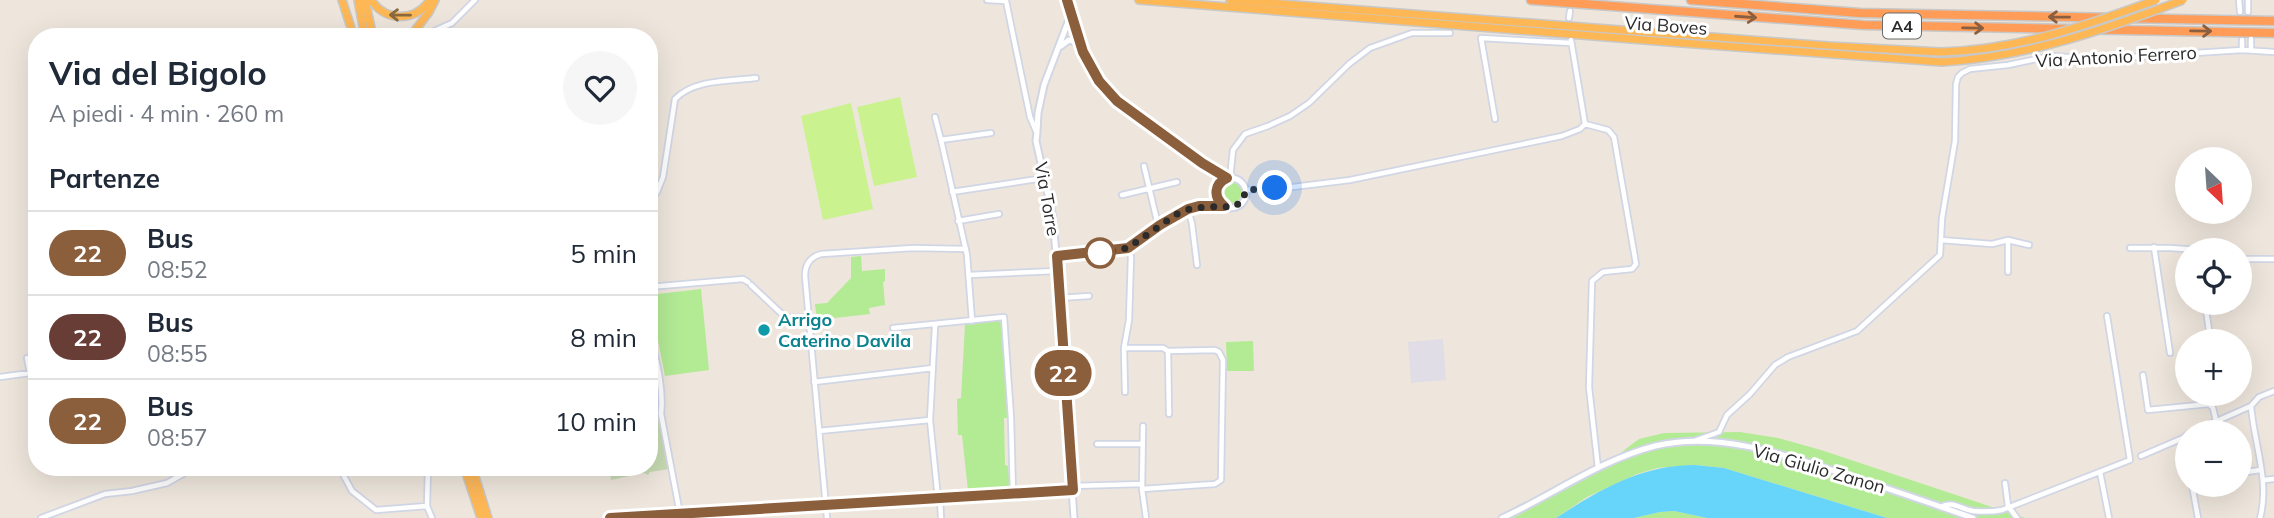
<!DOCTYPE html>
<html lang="it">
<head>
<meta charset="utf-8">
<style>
  body { margin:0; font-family:Mulish,sans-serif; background:#f6f6f7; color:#1f2937; height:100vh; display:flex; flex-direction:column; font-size:26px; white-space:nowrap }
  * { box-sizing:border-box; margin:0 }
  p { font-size:23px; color:#747a83 }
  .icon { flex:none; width:38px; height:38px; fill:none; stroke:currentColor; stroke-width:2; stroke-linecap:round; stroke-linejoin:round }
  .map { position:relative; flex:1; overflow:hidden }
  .sheet { position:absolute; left:28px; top:28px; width:630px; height:448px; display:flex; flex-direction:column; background:#fff; border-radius:28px; box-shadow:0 7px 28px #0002 }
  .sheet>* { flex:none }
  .badge { padding:0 14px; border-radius:23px; font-size:24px; line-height:46px }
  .needle { width:46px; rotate:155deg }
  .controls { position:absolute; left:2175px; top:147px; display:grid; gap:14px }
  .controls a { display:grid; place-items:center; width:77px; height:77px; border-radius:50%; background:#fff; box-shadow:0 7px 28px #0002; font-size:35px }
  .you { position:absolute; width:35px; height:35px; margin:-18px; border:5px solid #fff; border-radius:50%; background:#1a73e8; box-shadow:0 0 0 10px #1a73e833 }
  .map>.badge { position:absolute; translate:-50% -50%; box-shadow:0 0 0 4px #fff }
  h2 { padding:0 21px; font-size:26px; line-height:63px }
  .round { display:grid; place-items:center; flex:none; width:74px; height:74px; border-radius:37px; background:#f6f6f7 }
  .summary { display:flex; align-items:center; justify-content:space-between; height:119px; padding:0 21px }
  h1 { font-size:33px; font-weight:700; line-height:52px }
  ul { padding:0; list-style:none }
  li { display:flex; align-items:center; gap:21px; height:84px; padding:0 21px; border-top:2px solid #e0e1e3 }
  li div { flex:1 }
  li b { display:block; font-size:26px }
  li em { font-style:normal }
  li .badge { min-width:77px; font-weight:700; text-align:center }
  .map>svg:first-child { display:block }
  .industrial { fill:#e0dde6 }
  .green { fill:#b3ea94 }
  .cemetery { fill:#c6dab2 }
  .pitch { fill:#caf28f }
  .water { fill:#66d5f9 }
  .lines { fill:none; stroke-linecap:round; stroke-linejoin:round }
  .minor-casing { stroke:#d1d6e5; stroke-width:8 }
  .tertiary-casing { stroke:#d1d6e5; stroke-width:9 }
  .trunk-casing { stroke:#c8c8c8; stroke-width:10 }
  .motorway-casing { stroke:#c8c8c8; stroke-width:11 }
  .minor { stroke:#fff; stroke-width:4.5 }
  .tertiary { stroke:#fff; stroke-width:5 }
  .trunk { stroke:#feb755; stroke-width:7 }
  .motorway { stroke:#ff9c57; stroke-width:8 }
  .trunk-bridge-casing { stroke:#c8c8c8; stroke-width:10; stroke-linecap:butt }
  .trunk-bridge { stroke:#feb755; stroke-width:7 }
  .oneway { stroke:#8a6a3e }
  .oneway2 { stroke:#8a5e3f }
  .line-casing { stroke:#fff; stroke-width:16 }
  .line { stroke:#8b5e3c; stroke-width:10 }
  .walk { stroke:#2b2b2b; stroke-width:7; stroke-dasharray:0 12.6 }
  .stop-dot { fill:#fff; stroke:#8b5e3c; stroke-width:3.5 }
  .culture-dot { fill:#0f9aa8; stroke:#fff; stroke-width:2.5 }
  .labels { text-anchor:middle; stroke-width:6; stroke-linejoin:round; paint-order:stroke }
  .shield { fill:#fff; stroke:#6b6b6b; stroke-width:2 }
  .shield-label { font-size:16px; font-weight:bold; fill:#2b2b2b }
  .street-label { font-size:18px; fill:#2b2b2b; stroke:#fff }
  .culture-label { font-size:18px; font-weight:bold; fill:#0d838f; stroke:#fff; text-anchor:start }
</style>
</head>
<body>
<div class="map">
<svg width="2274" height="518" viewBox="0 0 2274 518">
  <rect width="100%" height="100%" fill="#eee6dc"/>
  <path class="industrial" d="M1443 339 1446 380 1411 383 1408 342Z"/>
  <path class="green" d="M1220 192a11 11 0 1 1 22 0a11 11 0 1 1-22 0Z
    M861 256 862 271 885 269V281L883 282 885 305 869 308 870 314 817 320 815 304 827 303 851 278V257Z
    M701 289 709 370 665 376 649 295Z
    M1001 320 1008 418H1004L1005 465 1008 466 1010 488 968 491 962 435H958L957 399 961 398 965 324Z
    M1253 341 1254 371H1227L1226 342Z
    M1740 432 1778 438 1821 450 2025 518H1887L1724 468 1695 465 1657 468 1637 474 1587 497 1556 518H1513L1598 470 1639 439 1664 433Z
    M1674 511 1707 518H1634L1660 512Z"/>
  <path class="cemetery" d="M652 375 669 469 650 472 648 475 644 473 611 480 609 467H649V376Z"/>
  <path class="pitch" d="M900 97 917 177 874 186 857 107Z
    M851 103 873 209 823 220 801 116Z"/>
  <path class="water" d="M1695 465 1724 468 1887 518H1707L1674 511 1660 512 1634 518H1556C1599 490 1641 465 1695 465Z"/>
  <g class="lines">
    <defs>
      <path id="minor" d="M987 0 1006 1 1030 117 1036 131
        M2239 0 2240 12
        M2248 0V12
        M1569 18 1570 11
        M421 37 452 23 475 0
        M2251 39V50
        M1571 40 1585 124
        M2242 40V50
        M935 117 941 140
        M1495 119 1481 38 1571 43
        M1585 124 1608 130 1614 137 1636 264 1632 269 1603 272 1592 281 1589 387 1598 468
        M1144 166 1157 221 1160 225
        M1230 178 1233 150 1245 134 1268 126 1290 116 1309 103 1349 64 1370 48 1412 33H1450
        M1246 190 1293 187 1350 180 1562 136 1580 129 1585 124
        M952 192 1044 178
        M1122 195 1177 182
        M649 203 657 192 663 177 675 99C694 79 731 81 756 78
        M1188 209 1192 224 1197 265
        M958 221 999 214
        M1941 240 1992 244 2008 240 2029 245
        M2154 247 2170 353
        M2130 248H2170L2199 250
        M2240 259H2274
        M2008 272V240
        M969 275 1057 271
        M751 285 784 316 791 318 808 317
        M649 287 743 279 748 282
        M1059 298 1089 296
        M2205 303 2210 337
        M2229 303V308
        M972 321 967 255 941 140 991 133
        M935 326 930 420 938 499
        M893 328 1004 317 1011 418 1013 494
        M649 329C655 357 664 385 661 414L680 514
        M1124 348H1163L1168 351 1215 350 1219 352 1223 360 1221 480 1215 484 1142 489
        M1168 351 1169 414
        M2143 375 2148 410 2209 404 2213 408 2216 421
        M0 377 30 373 27 358
        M814 382 933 368
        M1125 392 1124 348 1129 320 1131 257 1128 248
        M1143 426 1142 489 1146 518
        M819 431 930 420
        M2192 432 2251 406
        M2183 438 2188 460
        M1694 441 1719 432 1727 415 1750 394 1775 365 1788 357 1857 331 1940 255 1942 218 1955 141 1956 84 1958 77 1962 73 1970 69 2008 65 2051 56 2101 59 2242 50 2274 52
        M1097 444H1143
        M2141 456 2183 438 2188 434
        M339 467 352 491 376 510 427 506
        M428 467 427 506 432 518
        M2100 472 2109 518
        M2240 473 2260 470
        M2264 480 2274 479
        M2005 483 2008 506 2017 518
        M2192 485 2198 518
        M1072 486 1142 484
        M940 499 941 518
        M1941 507C1951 500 1961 509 1973 511 1983 512 1992 512 2002 510L2130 460 2107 316
        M41 518 105 494 132 491 167 483 183 474 190 467
        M827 518 805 276C805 265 810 257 821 254L913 248 966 249
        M2260 518C2270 481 2254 444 2251 406L2259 397 2274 391"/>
      <path id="tertiary" d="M1067 0 1083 52 1099 81 1117 101 1202 163 1227 178
        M1071 14 1044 85 1038 113 1037 132 1036 141 1052 213 1056 252 1074 518
        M1061 46 1069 40 1075 42 1081 49
        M1216 193a15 15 0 1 1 30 0a15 15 0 1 1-30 0Z
        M1057 256 1128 248 1160 225 1188 209 1199 206H1224
        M609 518 1073 490
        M1502 518C1553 495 1600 460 1655 446 1720 430 1792 457 1852 477 1893 490 1933 504 1973 518"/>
      <path id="trunk" d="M342 0 354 37
        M358 0 365 37
        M365 0 373 37
        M371 0C386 22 415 22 430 0
        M1139 0 1682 43
        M1230 0 1829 46 1941 52
        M410 37 429 12 435 0
        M464 467 481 518
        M472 467 488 518"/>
      <path id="motorway" d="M1531 0 1863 25 2274 33
        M1691 0 1860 13 2274 21"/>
    </defs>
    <use href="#minor" class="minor-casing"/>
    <use href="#tertiary" class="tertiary-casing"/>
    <use href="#trunk" class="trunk-casing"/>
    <use href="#motorway" class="motorway-casing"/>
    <use href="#minor" class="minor"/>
    <use href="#tertiary" class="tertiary"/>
    <use href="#trunk" class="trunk"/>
    <use href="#motorway" class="motorway"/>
    <defs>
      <path id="trunk-bridge" d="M1682 43 1942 62C2027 57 2104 30 2183 0
        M1941 52C2017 50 2085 26 2156 0"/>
    </defs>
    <use href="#trunk-bridge" class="trunk-bridge-casing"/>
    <use href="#trunk-bridge" class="trunk-bridge"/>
  </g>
  <defs><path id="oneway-shaft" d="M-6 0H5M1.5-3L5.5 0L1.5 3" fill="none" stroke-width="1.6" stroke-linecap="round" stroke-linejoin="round" transform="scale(1.75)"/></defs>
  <use class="oneway" href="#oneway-shaft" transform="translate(400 15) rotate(-179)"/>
  <g class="oneway2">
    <use href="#oneway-shaft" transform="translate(1746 17) rotate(4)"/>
    <use href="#oneway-shaft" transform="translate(2059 17) rotate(-179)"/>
    <use href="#oneway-shaft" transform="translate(1973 28) rotate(1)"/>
    <use href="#oneway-shaft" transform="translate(2201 31) rotate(1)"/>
  </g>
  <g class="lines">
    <defs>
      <path id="line" d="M610 518 1073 490 1057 256 1128 248 1160 225 1188 209 1199 206H1224C1213 197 1214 184 1227 178L1202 163 1117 101 1099 81 1083 52 1067 0"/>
    </defs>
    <use href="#line" class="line-casing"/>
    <use href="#line" class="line"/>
    <path class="walk" d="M1100 253 1128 248 1175 215 1192 208 1224 206 1230 208 1242 202 1246 190 1275 188"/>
  </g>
  <circle class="stop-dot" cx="1100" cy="253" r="14"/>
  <circle class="culture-dot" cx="764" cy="330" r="7"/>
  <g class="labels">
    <rect class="shield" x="1883" y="13.5" width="38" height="25" rx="5"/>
    <g class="shield-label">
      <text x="1902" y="32">A4</text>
    </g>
    <g class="street-label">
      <text transform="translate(1666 26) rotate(4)" y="6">Via Boves</text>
      <text transform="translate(2116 57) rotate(-3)" y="6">Via Antonio Ferrero</text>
      <text transform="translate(1047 199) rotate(80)" y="6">Via Torre</text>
      <text transform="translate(1819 469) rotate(16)" y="6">Via Giulio Zanon</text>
    </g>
    <g class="culture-label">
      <text x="778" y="326">Arrigo<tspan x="778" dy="21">Caterino Davila</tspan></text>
    </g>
  </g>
</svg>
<div class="controls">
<a><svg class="needle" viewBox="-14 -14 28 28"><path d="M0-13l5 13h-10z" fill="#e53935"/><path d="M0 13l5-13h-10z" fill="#747a83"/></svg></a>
<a><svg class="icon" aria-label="locate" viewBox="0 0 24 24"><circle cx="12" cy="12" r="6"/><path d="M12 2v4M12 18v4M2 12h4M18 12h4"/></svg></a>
<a>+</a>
<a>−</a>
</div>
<div class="you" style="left:1275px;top:188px"></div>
<b class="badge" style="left:1063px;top:373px;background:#8b5e3c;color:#fff">22</b>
<section class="sheet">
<div class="summary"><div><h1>Via del Bigolo</h1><p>A piedi · 4 min · 260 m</p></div><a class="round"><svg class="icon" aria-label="heart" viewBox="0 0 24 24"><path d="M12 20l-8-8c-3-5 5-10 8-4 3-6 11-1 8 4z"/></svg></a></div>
<h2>Partenze</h2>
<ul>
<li><span class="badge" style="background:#8b5e3c;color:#fff">22</span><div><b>Bus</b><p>08:52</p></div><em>5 min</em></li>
<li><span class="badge" style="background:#683d36;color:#fff">22</span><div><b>Bus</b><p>08:55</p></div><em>8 min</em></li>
<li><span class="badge" style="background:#8b5e3c;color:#fff">22</span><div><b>Bus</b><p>08:57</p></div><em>10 min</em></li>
</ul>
</section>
</div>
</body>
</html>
